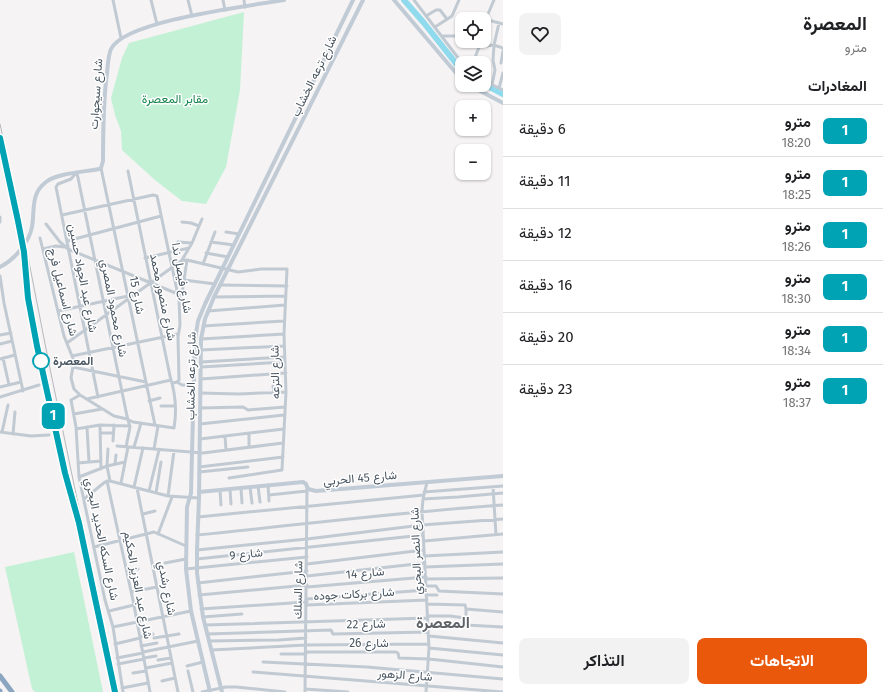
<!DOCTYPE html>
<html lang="ar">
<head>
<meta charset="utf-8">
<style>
  body { margin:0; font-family:"Fira Sans",Vazirmatn,sans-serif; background:#f2f2f2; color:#202124; direction:rtl; height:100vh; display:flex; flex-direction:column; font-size:15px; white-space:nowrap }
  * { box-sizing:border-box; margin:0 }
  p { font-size:13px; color:#757577 }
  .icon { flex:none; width:22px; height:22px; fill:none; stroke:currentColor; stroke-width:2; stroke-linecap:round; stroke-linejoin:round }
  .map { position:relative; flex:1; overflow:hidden; direction:ltr }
  .side { display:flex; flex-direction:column; background:#fff; width:380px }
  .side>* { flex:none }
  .badge { padding:0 8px; border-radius:6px; font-size:14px; line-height:26px }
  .buttons { position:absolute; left:455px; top:12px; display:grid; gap:8px }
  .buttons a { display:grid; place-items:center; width:36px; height:36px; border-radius:8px; background:#fff; box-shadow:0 1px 3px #0004; font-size:20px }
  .map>.badge { position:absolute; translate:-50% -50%; box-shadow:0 0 0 2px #fff }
  h2 { padding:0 16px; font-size:15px; line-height:36px }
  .round { display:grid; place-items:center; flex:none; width:42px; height:42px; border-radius:8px; background:#f2f2f2 }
  .overview { display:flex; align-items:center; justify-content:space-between; height:68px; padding:0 16px }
  h1 { font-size:19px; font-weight:700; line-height:30px }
  .action { display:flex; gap:8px; margin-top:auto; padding:8px 16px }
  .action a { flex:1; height:46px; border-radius:8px; background:#ea580c; color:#fff; font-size:16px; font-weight:700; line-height:46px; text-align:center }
  .action a+a { background:#f2f2f2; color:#202124 }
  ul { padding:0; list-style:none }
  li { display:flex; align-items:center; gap:12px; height:52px; padding:0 16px; border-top:1px solid #e0e0e0 }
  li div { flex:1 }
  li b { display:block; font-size:15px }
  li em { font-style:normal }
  li .badge { min-width:44px; font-weight:700; text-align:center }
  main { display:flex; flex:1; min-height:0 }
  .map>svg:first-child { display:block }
  .green { fill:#c3f1d5 }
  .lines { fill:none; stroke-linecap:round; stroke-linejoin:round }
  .river { stroke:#90daee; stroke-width:6 }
  .street { stroke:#c1cad2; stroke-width:3 }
  .secondary { stroke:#c1cbd6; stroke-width:4 }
  .highway { stroke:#8ba5c1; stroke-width:5 }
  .rail { stroke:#b5b8bd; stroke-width:1 }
  .line-casing { stroke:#fff; stroke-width:9 }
  .line { stroke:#00a3b4; stroke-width:6 }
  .stop-dot { fill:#fff; stroke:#00a3b4; stroke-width:2 }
  .labels { text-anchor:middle; stroke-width:3; stroke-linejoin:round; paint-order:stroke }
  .street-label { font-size:12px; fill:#4a5661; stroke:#fff }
  .park-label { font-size:12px; fill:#17864f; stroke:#fff }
  .stop-label { font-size:12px; font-weight:bold; fill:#4a5661; stroke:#fff; text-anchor:start }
  .district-label { font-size:16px; font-weight:bold; fill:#5f6368; stroke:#fff }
</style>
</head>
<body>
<main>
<section class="side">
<div class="overview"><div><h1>المعصرة</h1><p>مترو</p></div><a class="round"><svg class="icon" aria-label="heart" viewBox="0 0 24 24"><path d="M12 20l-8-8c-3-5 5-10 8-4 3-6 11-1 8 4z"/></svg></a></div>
<h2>المغادرات</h2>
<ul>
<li><span class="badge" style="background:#00a3b4;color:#fff">1</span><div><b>مترو</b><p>18:20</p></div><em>6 دقيقة</em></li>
<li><span class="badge" style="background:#00a3b4;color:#fff">1</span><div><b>مترو</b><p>18:25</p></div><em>11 دقيقة</em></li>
<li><span class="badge" style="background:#00a3b4;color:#fff">1</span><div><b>مترو</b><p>18:26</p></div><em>12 دقيقة</em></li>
<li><span class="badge" style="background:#00a3b4;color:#fff">1</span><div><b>مترو</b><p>18:30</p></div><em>16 دقيقة</em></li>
<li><span class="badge" style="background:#00a3b4;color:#fff">1</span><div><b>مترو</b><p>18:34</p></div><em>20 دقيقة</em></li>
<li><span class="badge" style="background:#00a3b4;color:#fff">1</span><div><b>مترو</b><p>18:37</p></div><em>23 دقيقة</em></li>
</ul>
<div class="action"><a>الاتجاهات</a><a>التذاكر</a></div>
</section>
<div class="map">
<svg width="503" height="692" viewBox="0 0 503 692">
  <rect width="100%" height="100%" fill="#f5f3f3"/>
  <path class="green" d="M244 12 240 90 226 167 206 204 182 201 155 180 122 150 121 131 115 115 111 98 122 58 129 43Z
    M74 552 103 692H35L32 689 5 567Z"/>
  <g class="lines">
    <path class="river" d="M404 0 424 23 462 71
      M484 84 503 94"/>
    <path class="street" d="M113 0 121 38
      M151 0 157 24
      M188 0 192 16
      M223 0 225 10
      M244 0 245 7
      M414 0 462 63
      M494 0 488 14V20L503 24
      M426 16 436 10H440L447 19
      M435 27 452 16 459 0
      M442 36H460
      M473 63 479 47 494 45 503 48
      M501 63 503 51
      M484 81 503 90
      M492 85 495 70 493 60 494 45 499 23
      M499 88 503 73
      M101 168 155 425
      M76 173 71 179 58 184 56 187 98 397
      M77 173 127 416 130 427 126 447
      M62 215 153 195 157 196 179 300 180 325 178 337 179 380 177 382 173 383
      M0 217V222
      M182 222 191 223 199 226
      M46 224 60 242 68 249 178 294
      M226 232 239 234
      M40 238 64 336 74 361 71 378 74 389 80 395 114 416 127 419 133 422 174 428C177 411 175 392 170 376L128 171
      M67 241 161 216
      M178 242 192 243
      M211 242 234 245
      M43 249 56 246 64 247
      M206 253 228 257
      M145 258 189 248
      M182 260 192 243 202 219
      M203 264 215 232
      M0 276 4 303 23 391
      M184 280 215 284
      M220 285 287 286
      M214 297 286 296
      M179 300 182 293 187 260
      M58 311 128 296
      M208 311 285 305
      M203 326 284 321
      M0 335 11 333
      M201 339 284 334
      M67 343 181 261 187 260 238 272 261 269H287L284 334 286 392 282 470 229 478
      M0 344 12 341
      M201 350 284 346
      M72 356 178 334
      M3 358 9 385
      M0 359 15 355
      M201 362 285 357
      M73 367 146 382
      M201 367 285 362
      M201 379 286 373
      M177 382 182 385H194
      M273 386 274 393
      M0 387 21 382
      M200 393 239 394 286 392
      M80 395 71 400 76 427 79 477 105 600 113 627 123 692
      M0 397 39 385
      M87 399 171 380
      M149 401 160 398
      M161 406H175
      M200 408 243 407 248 410 285 407
      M74 414 102 409
      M200 424 284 415
      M100 425 101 469
      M87 427 89 462
      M76 429 100 425 130 426
      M0 432 31 436 49 435
      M2 432 8 405
      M100 433H113
      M13 434 15 412
      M249 434V447
      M225 436 226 450
      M200 439 284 429
      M113 441 114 425
      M117 446 203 453 283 443
      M134 447 141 423
      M108 449 107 466 110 481
      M154 449 158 426
      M78 463 101 461
      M115 464 116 455
      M199 467 283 457
      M199 472 248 467
      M79 477 107 466 125 462
      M107 481 134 605 150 692
      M121 483 128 447
      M268 485 269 501
      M258 486 260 502
      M134 487 143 448
      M250 487 252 503
      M493 487 496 535
      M137 488 178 692
      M241 488 242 503
      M230 489 231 504
      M220 490 221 505
      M149 491 159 450
      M424 492 503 486
      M156 493 161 462
      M269 495 307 491
      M168 496 174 451
      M84 499 105 482 110 481 168 496 199 498
      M423 499 458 497 503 493
      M143 514 155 511
      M198 517 424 495
      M158 534 172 497
      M197 535C299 525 401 512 503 505
      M424 541 503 534
      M94 547 154 532 186 546
      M197 550 307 539 422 525 503 519
      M424 556 503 552
      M197 559 423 535
      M165 563 186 559
      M307 564 424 550
      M425 567 503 564
      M186 569 307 557
      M127 571 138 569
      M307 576 425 563
      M426 579 503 578
      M198 583 307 571
      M426 586H436L439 591 503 594
      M307 587 426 577
      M131 592 157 587
      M199 595 307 585
      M427 595H437
      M307 599 426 590
      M427 604 465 605 466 609
      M307 605 427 600
      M201 609 307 602
      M466 609 503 612
      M109 611 134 605
      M428 616H450L465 618 466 617V609
      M203 617 242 614
      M428 623 503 627
      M205 625 428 618
      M113 627 191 611
      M207 634 331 630 333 634 428 632
      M429 636 503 643
      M140 637 153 634
      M154 638 179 634
      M209 641 279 640 306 638
      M115 644 140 638
      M141 646 157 643
      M429 648 503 655
      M211 650 306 645 429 644
      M143 652 198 641
      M306 652H396L398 653 399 658 429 659 503 667
      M281 654H306
      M117 658 143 653
      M144 658 156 656
      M158 660 171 658
      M263 662 367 667 503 679
      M118 664 144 659
      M187 666 203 662
      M146 668 172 663
      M188 671 193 692
      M253 672 503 692
      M133 673 146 671
      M162 681 175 678
      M122 688 148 683
      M305 689 348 692
      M202 692 226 687H236L285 692
      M305 692 307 487
      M426 692 429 648 422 511 423 499 427 482"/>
    <path class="secondary" d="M394 0 462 80
      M469 85 503 103
      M0 267C14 260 29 243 32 227 35 211 30 194 46 182 58 173 84 172 99 169L101 168 103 161C103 131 103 102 107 73 108 65 108 56 111 49 125 20 251 6 284 0
      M199 492 303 482 306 484 308 489 316 491 503 476
      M210 692 191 611 186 569 187 507 191 493 192 453 195 340 198 321 205 304 353 0
      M222 692 203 617 197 573V550L199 498 201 339 205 319 214 297 363 0"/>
    <path class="highway" d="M0 676 12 692
      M0 691V692"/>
    <path class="rail" d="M0 124 21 221 48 359 117 692
      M24 266 28 298 37 346 68 481"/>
  </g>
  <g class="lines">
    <defs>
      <path id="line" d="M0 138 18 221 24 252 28 298 37 346 65 473 79 523 115 692"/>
    </defs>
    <use href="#line" class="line-casing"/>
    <use href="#line" class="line"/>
  </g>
  <circle class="stop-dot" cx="41" cy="361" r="8"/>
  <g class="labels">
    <g class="street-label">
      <text transform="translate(314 76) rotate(-64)" y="4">شارع ترعه الخشاب</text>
      <text transform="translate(96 94) rotate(-86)" y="4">شارع سيجوارت</text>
      <text transform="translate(83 278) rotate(79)" y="4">شارع عبد الجواد حسين</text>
      <text transform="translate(182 278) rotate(80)" y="4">شارع فيصل ندا</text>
      <text transform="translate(63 292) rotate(76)" y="4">شارع اسماعيل فرج</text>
      <text transform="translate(137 295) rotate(79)" y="4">شارع 15</text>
      <text transform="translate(163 297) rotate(78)" y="4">شارع منصور محمد</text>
      <text transform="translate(114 308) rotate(79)" y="4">شارع محمود المصري</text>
      <text transform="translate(275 372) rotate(-91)" y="4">شارع الترعه</text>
      <text transform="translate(191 376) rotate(-89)" y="4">شارع ترعه الخشاب</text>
      <text transform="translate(360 478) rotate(-5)" y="4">شارع 45 الحربي</text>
      <text transform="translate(102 539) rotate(78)" y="4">شارع السكه الحديد البحري</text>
      <text transform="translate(416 551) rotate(-92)" y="4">شارع النصر البحري</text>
      <text transform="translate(246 554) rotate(-6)" y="4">شارع 9</text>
      <text transform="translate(365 573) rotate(-5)" y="4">شارع 14</text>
      <text transform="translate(138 585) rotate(79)" y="4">شارع عبد العزيز الحكيم</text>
      <text transform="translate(167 588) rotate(79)" y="4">شارع رشدي</text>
      <text transform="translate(298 590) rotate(-89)" y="4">شارع السلك</text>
      <text transform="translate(354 594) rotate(-3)" y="4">شارع بركات جوده</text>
      <text transform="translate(366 624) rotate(-1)" y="4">شارع 22</text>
      <text x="369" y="647">شارع 26</text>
      <text transform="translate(405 675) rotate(4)" y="4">شارع الزهور</text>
    </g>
    <g class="park-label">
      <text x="175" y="103">مقابر المعصرة</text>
    </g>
    <g class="stop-label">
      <text x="53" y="365">المعصرة</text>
    </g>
    <g class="district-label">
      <text x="443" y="628">المعصرة</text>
    </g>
  </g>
</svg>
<div class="buttons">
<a><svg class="icon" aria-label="locate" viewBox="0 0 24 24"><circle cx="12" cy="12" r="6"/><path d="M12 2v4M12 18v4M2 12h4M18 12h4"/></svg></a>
<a><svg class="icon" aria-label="layers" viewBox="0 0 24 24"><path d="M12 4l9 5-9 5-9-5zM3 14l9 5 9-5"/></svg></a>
<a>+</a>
<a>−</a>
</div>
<b class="badge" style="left:53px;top:416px;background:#00a3b4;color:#fff">1</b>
</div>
</main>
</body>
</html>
